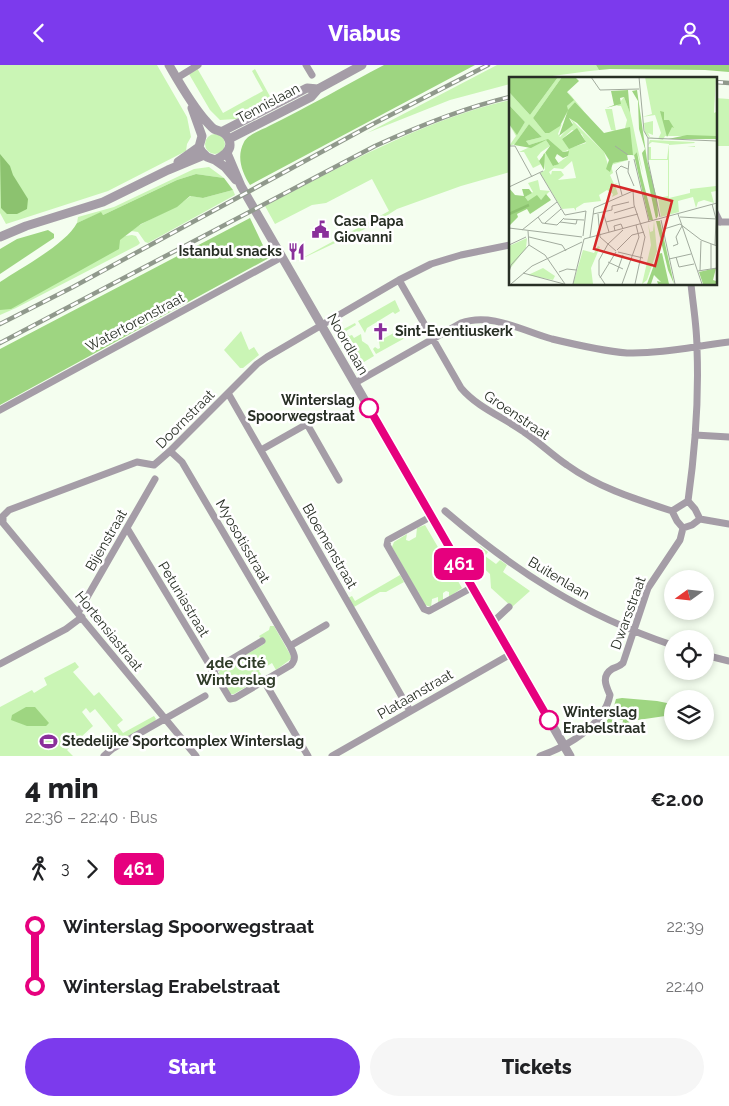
<!DOCTYPE html>
<html lang="en">
<head>
<meta charset="utf-8">
<style>
  body { margin:0; font-family:Raleway,sans-serif; background:#f6f6f6; color:#202124; height:100vh; display:flex; flex-direction:column; font-size:19px; white-space:nowrap }
  * { box-sizing:border-box; margin:0 }
  p { font-size:16px; color:#757577 }
  .icon { flex:none; width:28px; height:28px; fill:none; stroke:currentColor; stroke-width:2; stroke-linecap:round; stroke-linejoin:round }
  .map { position:relative; height:691px; overflow:hidden }
  .side { display:flex; flex-direction:column; background:#fff; flex:1 }
  .side>* { flex:none }
  .badge { padding:0 10px; border-radius:8px; font-size:18px; line-height:32px }
  .needle { width:32px; rotate:255deg }
  .controls { position:absolute; left:664px; top:505px; display:grid; gap:10px }
  .controls a { display:grid; place-items:center; width:50px; height:50px; border-radius:50%; background:#fff; box-shadow:0 2px 8px #0003; font-size:25px }
  .map>.badge { position:absolute; translate:-50% -50%; box-shadow:0 0 0 2px #fff }
  .legs { display:flex; align-items:center; gap:8px; height:55px; padding:0 25px; font-size:16px }
  .legs p { margin-inline-start:auto }
  .head { display:flex; align-items:center; justify-content:space-between; height:85px; padding:0 25px }
  h1 { font-size:28px; font-weight:800; line-height:38px }
  .primary-button { display:flex; gap:10px; margin-top:auto; padding:10px 25px }
  .primary-button a { flex:1; height:58px; border-radius:30px; background:#7c3aed; color:#fff; font-size:20px; font-weight:800; line-height:58px; text-align:center }
  .primary-button a+a { background:#f6f6f6; color:#202124 }
  ul { padding:0 25px; list-style:none }
  li { display:flex; align-items:center; gap:18px; height:60px; font-size:19px }
  li i { display:grid; place-items:center; width:8px; height:100%; margin:0 6px; background:currentColor }
  li i::after { content:''; width:12px; height:12px; margin:-6px; border:4px solid; border-radius:50%; background:#fff }
  li p { margin-inline-start:auto }
  li:first-child i { background:linear-gradient(#0000 50%,currentColor 0) }
  li:last-child i { background:linear-gradient(currentColor 50%,#0000 0) }
  header { display:flex; justify-content:space-between; align-items:center; height:65px; padding:0 25px; background:#7c3aed; color:#fff; font-size:22px; font-weight:800 }
  .map>svg:first-child { display:block }
  .green { fill:#caf5b5 }
  .forest { fill:#9ed581 }
  .water { fill:#8cc26f }
  .lines { fill:none; stroke-linecap:round; stroke-linejoin:round }
  .minor { stroke:#a59da7; stroke-width:7 }
  .tertiary { stroke:#a59da7; stroke-width:9 }
  .rail-casing { stroke:#90998c; stroke-width:4.5 }
  .rail { stroke:#fff; stroke-width:2.5; stroke-dasharray:8; stroke-linecap:butt }
  .line-1-casing { stroke:#fff; stroke-width:11 }
  .line-1 { stroke:#e6007e; stroke-width:8 }
  .stop-1-dot { fill:#fff; stroke:#e6007e; stroke-width:2.5 }
  .labels { text-anchor:middle; stroke-width:5; stroke-linejoin:round; paint-order:stroke }
  .street-label { font-size:14px; fill:#282f25; stroke:#fff }
  .poi-label { font-size:14px; font-weight:bold; fill:#282f25; stroke:#fff; text-anchor:start }
  .stop-label { font-size:14px; font-weight:bold; fill:#282f25; stroke:#fff; text-anchor:end }
  .neighbourhood-label { font-size:15px; font-weight:bold; fill:#2f3c28; stroke:#fff }
  .inset-river { fill:none; stroke:#8cc26f; stroke-width:2.5 }
  .inset-road { fill:none; stroke:#a2ab9e; stroke-width:1 }
  .view { fill:#d62828; fill-opacity:0.15; stroke:#d62828; stroke-width:2.5 }
  .inset-edge { fill:none; stroke:#282f25; stroke-width:2.5 }
</style>
</head>
<body>
<header><svg class="icon" aria-label="back" viewBox="0 0 24 24"><path d="M15 5l-7 7 7 7"/></svg>Viabus<svg class="icon" aria-label="person" viewBox="0 0 24 24"><circle cx="12" cy="8" r="4"/><path d="M4 21q1-7 8-7t8 7"/></svg></header>
<div class="map">
<svg width="729" height="691" viewBox="0 0 729 691">
  <rect width="100%" height="100%" fill="#f4feef"/>
  <path class="green" d="M0 0H157L187 52 191 72 187 79 186 86 108 126 6 159 0 148Z
    M497 0H596L599 5C569 8 540 14 510 14V19L450 35 367 68Z
    M197 3 223 48 263 26 252 6 255 4 272 35 236 54 220 55 210 45 189 9Z
    M715 33 729 34V81H715Z
    M510 35V107L461 121 397 144 369 162 297 196 389 146 372 114 326 138 312 140 275 159 265 141C344 100 423 55 510 35Z
    M205 79a10 10 0 1 1 20 0a10 10 0 1 1-20 0Z
    M209 102 224 113 196 109 177 115 103 150 100 148 77 158 78 152 114 142 194 104Z
    M233 125 235 130 148 178 145 177 138 167 131 166C150 152 172 146 191 131L203 133Z
    M132 170 136 171 140 178 138 180 16 243 0 250V245L125 171Z
    M395 235 400 246 395 249 393 247 367 263 365 268 358 256Z
    M355 258 356 260 346 266 349 271 352 270 354 273 361 269 362 276 368 280 374 291 359 300 349 282V276L344 274 340 266Z
    M407 258 410 263 412 262 414 268 376 289 373 284 375 282 378 284 380 283 379 276 403 263 401 261Z
    M241 266 249 285 254 282 259 290 243 303H240L224 285Z
    M425 460 462 523 449 532V527L446 526 443 528V536L438 538V532L432 534 431 542 425 540 392 482 394 477 407 469 406 475 409 476 416 472 417 463Z
    M480 481 488 487 485 491 496 499 500 495 507 500 503 507 530 526 512 542 491 523 490 509 476 496Z
    M400 510 404 517 386 527H380L354 542 348 533 352 531 355 536Z
    M270 561H274L291 591V594L276 605 272 598 259 606 263 612 234 629H230L218 609 220 605 264 579 259 571 269 565Z
    M75 597 79 602 73 607 94 631 99 627 123 655 117 660 123 668 154 651 156 654 154 657 119 677 115 676 109 670 113 666 95 644 90 648 86 643 82 647 93 661 67 685 73 691H0V642L32 625 34 628 47 620 44 613Z"/>
  <path class="forest" d="M384 0H475L250 120C242 107 236 92 244 77 248 69 262 65 269 61 308 42 346 20 384 0Z
    M596 0H729V7L705 5 610 4 599 5Z
    M196 109 224 113 233 125 203 133 190 131 177 142 141 159 120 175 119 184 11 244 0 245V217C21 203 66 179 77 158L101 147 103 150 177 115Z
    M250 153 269 193 0 340V284Z
    M48 165 54 169V173L0 209V184L17 174Z
    M622 633 657 636 672 639V650L631 656 625 661 622 662 623 655 613 653 611 659 606 657 612 648 616 634Z
    M26 642H35L49 658 46 661H27L11 655 12 650Z"/>
  <path class="water" d="M0 89 10 101 13 110 28 134 27 144 17 149H7L1 143Z"/>
  <g class="lines">
    <path class="minor" d="M306 0 312 10
      M177 13 198 0
      M715 147 720 157
      M715 157H729
      M399 215 461 323C478 343 503 352 524 367 539 377 552 390 567 400 599 423 635 434 672 446
      M355 318 461 258C491 247 523 266 552 274 577 280 602 286 627 288 662 289 695 281 729 277
      M228 328 410 646
      M0 345 282 192
      M695 370 729 372
      M261 385 307 359 339 415
      M688 436C695 386 699 335 697 284 697 262 693 240 691 219
      M688 436 695 444 700 454 692 460 683 463 677 456 672 446Z
      M445 446C516 507 583 550 672 580
      M432 451 388 475 387 480 424 544 429 546 473 522
      M700 454 729 459
      M127 463 230 634 235 633 291 600C297 593 294 589 290 581L182 397 170 386
      M78 548 155 414
      M493 557 509 542
      M290 581 326 560
      M705 590 729 596
      M0 599 66 564 82 552
      M212 606 262 576
      M264 616 308 691
      M104 691 112 684 205 631
      M196 691 3 458V451L9 445 137 397 154 400 170 386 257 299 267 292 399 215 431 199 461 190 510 180
      M332 691 511 589
      M540 691C566 682 604 661 610 630 606 621 601 611 612 604 616 602 619 602 623 598L648 523 680 475 683 463"/>
    <path class="tertiary" d="M169 0C180 19 191 39 206 56 208 58 211 62 214 64 221 67 226 67 229 75 233 85 224 91 215 95
      M192 43 202 71 199 82 202 87 207 92 215 95 225 102 236 115
      M223 66 307 23 318 24
      M229 74 311 32 318 24 362 0
      M227 88 241 121 570 691
      M178 97 199 82
      M0 172 26 161 103 137 168 105 204 90"/>
    <defs>
      <path id="rail" d="M614 14H664
        M715 17 729 18
        M0 259 73 222 373 59 488 0
        M0 278 375 81C419 61 463 43 510 32"/>
    </defs>
    <use href="#rail" class="rail-casing"/>
    <use href="#rail" class="rail"/>
  </g>
  <g class="lines">
    <defs>
      <path id="line-1" d="M369 343 549 655"/>
    </defs>
    <use href="#line-1" class="line-1-casing"/>
    <use href="#line-1" class="line-1"/>
  </g>
  <defs>
    <symbol id="civic-bare" viewBox="-9 -9 18 18"><path d="M-.6-6.5H3V-4.5H.6V-3L4-1V1h2V6H-6V1h2V-1L-.6-3ZM-1.2 2.5V6h2.4V2.5Z" fill="#8a2f9b" stroke="#fff" stroke-width="2.5" paint-order="stroke"/></symbol>
    <symbol id="restaurant-bare" viewBox="-9 -9 18 18"><path d="M-5-6h1v4h1v-4h1v4h1v-4h1v5L-1.5 .5V6h-2V.5L-5-1ZM5-6V6H3V1.5H1.5Q1.5-4 5-6Z" fill="#8a2f9b" stroke="#fff" stroke-width="2.5" paint-order="stroke"/></symbol>
    <symbol id="church-bare" viewBox="-9 -9 18 18"><path d="M-1.2-6h2.4v3.5h3.3v2.4h-3.3V6h-2.4V-.1h-3.3v-2.4h3.3Z" fill="#8a2f9b" stroke="#fff" stroke-width="2.5" paint-order="stroke"/></symbol>
    <symbol id="stadium-bare" viewBox="-9 -9 18 18"><path d="M0-5a6.5 5 0 1 0 0 10a6.5 5 0 1 0 0-10ZM-3.5-1.8h7v3.6h-7Z" fill="#8a2f9b" stroke="#fff" stroke-width="2.5" paint-order="stroke"/></symbol>
  </defs>
  <g fill-rule="evenodd">
    <use href="#civic-bare" x="308" y="152" width="25" height="25"/>
    <use href="#restaurant-bare" x="284" y="174" width="25" height="25"/>
    <use href="#church-bare" x="368" y="254" width="25" height="25"/>
    <use href="#stadium-bare" x="36" y="664" width="25" height="25"/>
  </g>
  <g class="stop-1-dot">
    <circle cx="369" cy="343" r="9"/>
    <circle cx="549" cy="655" r="9"/>
  </g>
  <g class="labels">
    <g class="street-label">
      <text transform="translate(268 38) rotate(-28)" y="5">Tennislaan</text>
      <text transform="translate(135 257) rotate(-28)" y="5">Watertorenstraat</text>
      <text transform="translate(348 279) rotate(60)" y="5">Noordlaan</text>
      <text transform="translate(517 350) rotate(34)" y="5">Groenstraat</text>
      <text transform="translate(185 354) rotate(-45)" y="5">Doornstraat</text>
      <text transform="translate(106 475) rotate(-60)" y="5">Bijenstraat</text>
      <text transform="translate(243 476) rotate(60)" y="5">Myosotisstraat</text>
      <text transform="translate(330 481) rotate(60)" y="5">Bloemenstraat</text>
      <text transform="translate(559 513) rotate(31)" y="5">Buitenlaan</text>
      <text transform="translate(184 534) rotate(59)" y="5">Petuniastraat</text>
      <text transform="translate(628 548) rotate(-70)" y="5">Dwarsstraat</text>
      <text transform="translate(109 566) rotate(51)" y="5">Hortensiastraat</text>
      <text transform="translate(415 629) rotate(-30)" y="5">Plataanstraat</text>
    </g>
    <g class="poi-label">
      <text x="334" y="161">Casa Papa<tspan x="334" dy="16">Giovanni</tspan></text>
      <text x="282" y="191" text-anchor="end">Istanbul snacks</text>
      <text x="395" y="271">Sint-Eventiuskerk</text>
      <text x="62" y="681">Stedelijke Sportcomplex Winterslag</text>
    </g>
    <g class="stop-label">
      <text x="355" y="340">Winterslag<tspan x="355" dy="16">Spoorwegstraat</tspan></text>
      <text x="563" y="652" text-anchor="start">Winterslag<tspan x="563" dy="16">Erabelstraat</tspan></text>
    </g>
    <g class="neighbourhood-label">
      <text x="236" y="603">4de Cité<tspan x="236" dy="17">Winterslag</tspan></text>
    </g>
  </g>
  <g transform="translate(509 12)">
    <rect width="208" height="208" fill="#f4feef"/>
    <path d="M49 0H53L24 41 36 56 53 47 58 29 64 23 58 14 75 34 66 25 56 39 49 57 51 60 64 46 60 40 95 75 101 94 102 88 104 86 119 83 102 88 104 96 101 98 105 107 109 106 106 108 109 117 103 120 104 117 98 113 90 118 92 124 75 126 67 131V134L65 131 53 132 31 96 36 93 34 77 37 76 45 89 59 79V73L54 75 37 63 41 69 32 75 28 80 32 87 24 91 15 75H10L36 63 20 68 17 64 33 60 20 47 6 67 0 69 7 59 0 47 8 57 16 45 0 28V15L21 38ZM63 53 73 57 77 66 64 70 53 62ZM63 84 67 101 49 103 55 98 52 94H43L42 98 40 95 45 91 54 92ZM136 0H207L205 36 207 35V59H156L154 63 143 61 140 60 136 56 135 46 144 44V58L139 56 141 60 149 62 152 56 146 38 133 40 143 37ZM115 20 121 36 120 30V29L134 97 128 75 124 79 121 74V51H116L118 43 112 29H108ZM96 32H103L107 54 102 53ZM141 63 185 65 186 66V70L178 69H186V66L160 68V121L181 116V112L207 109V114L202 115 205 126 195 123 189 125 187 131 184 120 169 124 170 135 152 140 149 121 159 119V83H139V70H142V82H158L160 67 143 65 139 68ZM29 103 31 113 41 114 32 123 19 124 16 120 24 115 19 106ZM145 144 148 174 138 203 133 207 142 168 139 146 141 155 144 154ZM18 161 17 171 0 193V169ZM89 169 91 170 82 191 84 207H64L74 173 85 176ZM34 191 46 199 44 203 19 198Z" fill="#caf5b5" fill-rule="evenodd"/>
    <path d="M0 0H49L21 38 0 15ZM53 0H66L70 4 58 15 65 23 58 29 59 33 66 25 95 56 121 50 124 78H118L119 83 104 86 101 95 97 92 100 83 95 75 68 46 60 41 64 48 50 59 59 33 51 49 40 56H36L24 41ZM119 13 121 36 115 20 111 21 112 27 97 31 105 28 102 14ZM128 13 138 83 148 122 149 139 147 142 133 76 136 72 130 52 129 24 123 14ZM0 28 16 45 8 58 0 47ZM151 34 155 35V43H160L165 51 163 50 158 60ZM20 47 33 60 17 64 20 68 39 62 54 75 60 74 59 79 54 81 48 77 46 81 50 87 44 89 36 75 35 93 30 84 41 69 37 63 22 71 5 68ZM68 51 77 65 60 72 53 62ZM178 58 207 59V62H159ZM128 75 132 96 144 143H140L125 78ZM0 111 6 118 15 119 13 112H20L23 116 16 120 19 124 28 118 32 123 37 117 42 123 21 137 18 132 8 137 9 140 0 149ZM147 144H151L165 207 159 193ZM153 176 160 207H149L148 204 152 205 145 198 142 207H138L149 177ZM207 191 204 203 207 204V207H194L190 195Z" fill="#9ed581"/>
    <path class="inset-river" d="M0 137 20 128"/>
    <path class="inset-road" d="M82 0 91 13 130 12M130 0 135 54 139 61 208 64M139 61V84L151 140M0 69H6L23 100M106 69 119 78M125 82 140 145M120 84 119 95 125 109M31 96 56 138 77 134 74 159M0 110 34 94M113 118 107 94 112 89 119 92M203 127 207 142M103 133V129L120 125M94 135 100 155M105 136 125 130M84 137 103 133M89 137 91 160 107 174M169 137 193 207M29 140 33 146 48 148 55 141M171 140 208 142M55 142 75 143M152 143 166 207M51 145 67 147 68 143M97 145 129 137M36 146 52 132M0 151 73 160M155 152 171 147 192 163 208 169M13 153 48 125M106 154 105 149 112 147 114 152M20 160 53 168 57 174M81 160 85 131 124 114 125 128 136 160 126 207M75 162 208 126M202 167V192M0 168 17 160M20 168 36 178 56 207M206 168 207 142M164 169 169 167 167 160 173 149M108 173 123 158 135 155M109 175 134 181M167 180 170 190 185 187M160 182 182 177M99 185 114 192M189 194 208 191M191 194 192 164M0 195 2 188 20 168 19 154M50 195 58 192 67 193M108 195 114 178M14 196 55 207M91 201 107 175M2 207 23 189 73 165M64 207 75 162M96 207 90 198V183L99 167 114 153M113 207 130 160 127 148"/>
    <path class="view" d="M103 108 163 124 146 189 85 172Z"/>
    <rect width="208" height="208" class="inset-edge"/>
  </g>
</svg>
<div class="controls">
<a><svg class="needle" viewBox="-14 -14 28 28"><path d="M0-13l5 13h-10z" fill="#e53935"/><path d="M0 13l5-13h-10z" fill="#757577"/></svg></a>
<a><svg class="icon" aria-label="locate" viewBox="0 0 24 24"><circle cx="12" cy="12" r="6"/><path d="M12 2v4M12 18v4M2 12h4M18 12h4"/></svg></a>
<a><svg class="icon" aria-label="layers" viewBox="0 0 24 24"><path d="M12 4l9 5-9 5-9-5zM3 14l9 5 9-5"/></svg></a>
</div>
<b class="badge" style="left:459px;top:499px;background:#e6007e;color:#fff">461</b>
</div>
<section class="side">
<div class="head"><div><h1>4 min</h1><p>22:36 – 22:40 · Bus</p></div><b>€2.00</b></div>
<div class="legs"><svg class="icon" aria-label="walk" viewBox="0 0 24 24"><circle cx="13" cy="4" r="2"/><path d="M13 8l-2 6 4 7M11 14l-3 7M7 12l3-4h3l4 4"/></svg>3<svg class="icon" aria-label="forward" viewBox="0 0 24 24"><path d="M9 5l7 7-7 7"/></svg><b class="badge" style="background:#e6007e;color:#fff">461</b></div>
<ul>
<li><i style="color:#e6007e"></i><b>Winterslag Spoorwegstraat</b><p>22:39</p></li>
<li><i style="color:#e6007e"></i><b>Winterslag Erabelstraat</b><p>22:40</p></li>
</ul>
<div class="primary-button"><a>Start</a><a>Tickets</a></div>
</section>
</body>
</html>
